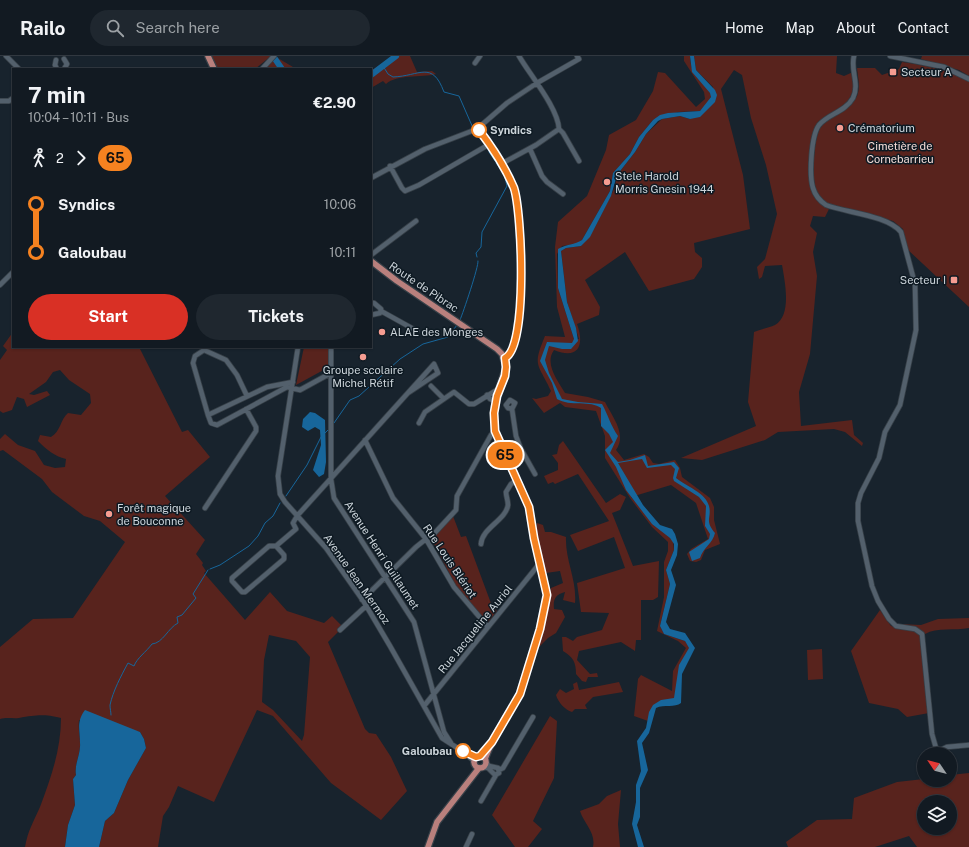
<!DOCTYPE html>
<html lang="en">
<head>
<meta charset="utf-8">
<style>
  body { margin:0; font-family:"Public Sans",sans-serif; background:#1f272f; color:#f1f3f6; height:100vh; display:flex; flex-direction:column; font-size:15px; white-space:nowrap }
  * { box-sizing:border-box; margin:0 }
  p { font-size:13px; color:#9ca1a5 }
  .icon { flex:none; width:22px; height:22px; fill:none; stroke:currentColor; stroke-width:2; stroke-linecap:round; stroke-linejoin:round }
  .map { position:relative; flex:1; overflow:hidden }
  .details { position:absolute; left:12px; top:12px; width:360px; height:280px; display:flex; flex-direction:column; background:#121a22; border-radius:0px; box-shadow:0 1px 3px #0004,0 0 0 1px #313840 }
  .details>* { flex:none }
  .badge { padding:0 8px; border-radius:13px; font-size:14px; line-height:26px }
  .needle { width:26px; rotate:305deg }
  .buttons { position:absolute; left:917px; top:691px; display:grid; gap:8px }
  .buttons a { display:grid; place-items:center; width:40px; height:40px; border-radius:50%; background:#121a22; box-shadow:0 1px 3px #0004,0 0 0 1px #313840; font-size:20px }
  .map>.badge { position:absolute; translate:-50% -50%; box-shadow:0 0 0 2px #fff }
  .legs { display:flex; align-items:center; gap:6px; height:44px; padding:0 16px; font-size:13px }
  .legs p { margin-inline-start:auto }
  .head { display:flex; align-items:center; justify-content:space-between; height:68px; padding:0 16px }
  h1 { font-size:22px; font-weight:700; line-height:30px }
  .primary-button { display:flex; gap:8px; margin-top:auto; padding:8px 16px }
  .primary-button a { flex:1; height:46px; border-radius:24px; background:#d93025; color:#fff; font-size:16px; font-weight:700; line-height:46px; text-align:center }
  .primary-button a+a { background:#1f272f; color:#f1f3f6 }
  ul { padding:0 16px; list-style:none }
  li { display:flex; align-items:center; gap:14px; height:48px; font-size:15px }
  li i { display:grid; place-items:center; width:6px; height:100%; margin:0 5px; background:currentColor }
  li i::after { content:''; width:10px; height:10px; margin:-5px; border:3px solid; border-radius:50%; background:#121a22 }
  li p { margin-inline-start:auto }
  li:first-child i { background:linear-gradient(#0000 50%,currentColor 0) }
  li:last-child i { background:linear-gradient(currentColor 50%,#0000 0) }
  header { display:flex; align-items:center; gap:24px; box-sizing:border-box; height:56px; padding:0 20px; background:#121a22; border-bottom:1px solid #313840 }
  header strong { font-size:19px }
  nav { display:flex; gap:22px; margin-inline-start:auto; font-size:14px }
  .search { width:280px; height:36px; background:#1f272f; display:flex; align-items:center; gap:10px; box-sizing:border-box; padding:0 14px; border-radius:22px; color:#9ca1a5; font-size:15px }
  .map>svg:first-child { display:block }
  .green { fill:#58231d; fill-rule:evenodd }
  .water { fill:#17669b }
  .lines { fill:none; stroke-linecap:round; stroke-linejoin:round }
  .stream { stroke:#17669b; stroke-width:1 }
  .river { stroke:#17669b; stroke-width:6 }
  .minor-casing { stroke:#374048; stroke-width:6 }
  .major-casing { stroke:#374048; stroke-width:8 }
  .minor { stroke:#53606c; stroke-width:4.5 }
  .major { stroke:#b9807d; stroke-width:5.5 }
  .line-1-casing { stroke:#fff; stroke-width:9 }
  .line-1 { stroke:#f58220; stroke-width:6 }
  .poi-dot { fill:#f59c91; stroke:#0e1a23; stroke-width:1.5 }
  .stop-1-dot { fill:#fff; stroke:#f58220; stroke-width:2 }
  .labels { text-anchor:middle; stroke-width:3; stroke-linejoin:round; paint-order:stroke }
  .poi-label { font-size:11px; fill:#ccd4da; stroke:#0e1a23; text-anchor:start }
  .stop-label { font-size:11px; font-weight:bold; fill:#ccd4da; stroke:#0e1a23; text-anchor:start }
  .park-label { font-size:11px; fill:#f5dcd8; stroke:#0e1a23 }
  .street-label { font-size:11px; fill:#ccd4da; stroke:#0e1a23 }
</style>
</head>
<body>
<header>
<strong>Railo</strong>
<div class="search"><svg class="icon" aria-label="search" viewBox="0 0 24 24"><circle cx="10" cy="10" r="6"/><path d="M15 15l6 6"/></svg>Search here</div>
<nav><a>Home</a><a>Map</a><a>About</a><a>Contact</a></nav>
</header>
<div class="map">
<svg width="969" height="791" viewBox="0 0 969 791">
  <rect width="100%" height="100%" fill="#18232d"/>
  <path class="green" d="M210 0H271L255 13H216Z
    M397 0H410L417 16 432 15 436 18C421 22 397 18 386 28L383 25 371 32V15L381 8 383 10Z
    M684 0H690C691 22 701 23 712 38L708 47 700 55 678 56 653 64 639 81 630 98 613 117 610 135 582 184 576 188 562 190 557 198 558 232 574 283H579L567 246 561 195 566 192 581 190 594 173 615 131 617 119 635 96 646 78 662 63 680 60 690 63 713 47V31L696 14 694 0H837L836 17 844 20 853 16C857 42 846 48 826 62 823 64 819 66 817 69 806 83 809 128 817 143 820 147 825 150 829 153L825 161 813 160 810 170 817 177 813 196 817 220 810 298 799 336 801 370 852 364 854 379 863 387 862 390 845 376 834 373 778 376 765 384 702 404 681 402 756 370 748 346 754 276C761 273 769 272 775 269 792 259 785 226 782 209L765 210 762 221 759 223 757 211 765 203 777 158 766 109 751 62 742 19 734 14 721 33 743 119 750 173 694 187 695 196 702 202V211L694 223 649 235 625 196 585 224 600 251 599 259 577 268C585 290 578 304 554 294 544 308 558 325 565 337L588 341 605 346C613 362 627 378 616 394L624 404 644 398 649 401 653 407 659 408 675 404 680 412 682 421 710 442 714 451V464L720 488 705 494 701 504 696 506 690 505 687 498 691 493 708 483 696 447 671 429 631 441 673 485 674 494 666 514 670 528 660 570 664 578 685 585 690 593 680 612 676 641 673 645 657 648 648 665 634 660 638 623 641 619 672 635 673 615 686 592 678 585 657 575 664 541V506L668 495V486L652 471 630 442 605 402V380L596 355 565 351 560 347 544 357 532 342 536 343 548 340 551 335C538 307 532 311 545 280L565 281 557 251 555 191 558 166 587 140 606 94 609 79 636 64 653 35 658 16 665 17 696 51 705 43 704 36 684 5Z
    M922 0H969V20L959 14 921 3Z
    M276 1 293 11 294 13H266Z
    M902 6C925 9 949 14 969 26V251L907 193 903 173 893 165 826 147C821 141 816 136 815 129 812 118 814 80 821 71 830 59 847 57 856 42 861 33 858 22 857 12H875L882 19 899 13Z
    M13 276V291H139L182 376 188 374 210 401 165 440 205 484 196 498 203 507 202 509 206 515 204 517 245 564 270 536 287 555 324 567 332 560 343 571 328 586 365 673 369 677 376 678 391 701 407 735 381 764 331 727 273 660 257 654 214 746 178 730 169 751 163 760 158 791H99L105 765 114 757 128 724 146 692 144 683 140 676 79 664C78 673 80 679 80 687 81 698 74 708 76 719L73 723 75 749 68 769 65 791H25C28 774 33 767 40 751 51 722 61 693 61 662 43 658 37 659 19 662 13 663 7 661 0 663V591L33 563 73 562 125 486 100 465 84 460 52 436 42 423 3 394 0 395V383L5 378 18 389 35 395 44 409 55 412 65 411 66 403C54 400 47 394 38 385L40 379 51 381C61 375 60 364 68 357L81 359 91 347 90 338 69 324 60 314 53 316 46 326 29 338 34 339 47 335 50 339 27 351 24 343 17 341 12 354 3 357 0 355V304L7 294 3 290ZM269 579 296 585 310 601 304 679 302 685 273 654 262 646 264 604Z
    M304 291H328L329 311 296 329Z
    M563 385 606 447 620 438 626 441 620 454 612 457 633 510 659 505 658 541 653 544H641V584H636L635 595 621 586 579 595 577 604 590 618 597 617 598 621H588L586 626 582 625 576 618C576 606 573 601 563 595L562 581H566L573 585 577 581 602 574 609 557 581 556 577 527 625 512 614 481 578 495 570 479 609 465 578 418 555 428 553 426 548 428 544 420 558 414V407L552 399 557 398 559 389Z
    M453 460 461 481 466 480 492 550 497 555 488 566H486L456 530 431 482Z
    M537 467 543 469 545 476H551L566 481C565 504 577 524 575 547L563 544 565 536C555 539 553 543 554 553L562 554 565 561 556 577 548 582 538 592 551 532 563 527 560 515 546 517 536 482Z
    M880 554 891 570 913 574 921 580 929 657 907 661 898 653 869 647 851 595Z
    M969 562V572C955 575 937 571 925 578 920 570 908 571 899 570V568L921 569 938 563Z
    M822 593 823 623 808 624 807 594Z
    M577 626 579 634 619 626 623 636 593 641 585 649 587 653H575L572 656C565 654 558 646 556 639L560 633 566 637 574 633 573 628Z
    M550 660 557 665 554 722 533 765 542 773 528 791H515L492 759Z
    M969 717V791H917L909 780 875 791H788L786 786 817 764 852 763 854 742 897 726 924 723V724H950V719ZM924 746H950V772H924Z
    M621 734 618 768 620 791H593C596 776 584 768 580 755L599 748 607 740Z"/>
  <path class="water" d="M690 0H694L696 14 715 34 717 39 715 46 700 61 690 63 680 60 662 63 658 65 646 78 635 96 617 119 611 140 590 181 581 190 566 192 561 195 567 246 576 272 578 285 571 293H562L549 290 545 304 549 317 562 343 578 346 602 348C608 359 611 370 618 380L610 397 618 406 630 404 645 399 648 410 674 406 679 412 676 422C686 430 706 437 709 450 712 462 704 464 715 477 713 487 703 492 700 502L692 505 689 496 709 483 710 478 705 470 706 450 699 441 674 425 673 422 675 413 671 409 647 412 642 403 618 407 643 449 660 469 672 473 675 478 678 488 677 499 671 514 676 529 666 566 670 573 685 577 695 592 682 618 681 647C675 652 664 648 656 652L649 677 642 687 648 714 640 732V761L637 769 644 791H638L632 768 636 746V729L641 715 637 685 646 672 649 656 653 649 661 644 674 642 679 609 689 592 685 585 664 578 660 570 670 528 666 514 674 494V488L670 482 652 468 626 434 616 411 605 394 613 386 609 378 601 370V352C591 344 570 351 557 343L552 327 540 305 547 286 572 287 574 283 558 232V193C566 188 575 189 582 184L610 135 613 117 630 98 639 81 653 64 660 59 668 57 700 55 711 41 710 37 692 16Z
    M310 356 315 357 325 364 326 406 324 418 319 421 313 414 321 389 320 374 315 371 308 375 302 371 303 363Z
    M85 654 140 676 144 683 146 692 128 724 114 757 105 765 99 791H65L68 769 75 749 73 723 76 719C74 708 81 698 80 687 80 674 76 666 85 654Z"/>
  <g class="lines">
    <path class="stream" d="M383 10 388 18 393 21C420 20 432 4 444 36L459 40 473 72
      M476 76 482 84
      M489 96 495 105
      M477 201 476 197 481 191 482 176 507 130 504 118 496 107
      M460 264C463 257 479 210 478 205
      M334 367 350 344 359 340 400 303 423 288 448 281 457 269
      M325 377 328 374
      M286 440 307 409 321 381
      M210 513 220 509 249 490 258 480 265 467 273 460 280 447
      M111 659C111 656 110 653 110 649 113 635 121 620 128 607L134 610C137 602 146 596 152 588 163 587 168 572 178 567L177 561 182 559 196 542 193 538 208 514"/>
    <path class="river" d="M273 0 282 13
      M371 19 396 0"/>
    <defs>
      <path id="minor" d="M6 0 19 13
        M854 0C850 14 860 28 853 42 845 56 828 58 819 69 811 80 809 119 813 132 815 139 820 145 826 149 847 157 887 159 901 176L915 228 916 274 900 349 885 376 879 402 861 437 858 447V465L872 530 878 545 889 563 896 570 915 573 922 578 932 678 936 692 939 695 947 691 969 689
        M890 0 944 11 969 23
        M64 3 67 8 64 13
        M56 4 55 9 57 13
        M475 7 480 0
        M262 13 274 0
        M0 45H9L13 42
        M477 73C490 87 508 115 514 133 522 157 528 291 505 302
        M559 73 563 77 579 105
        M530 93 542 120 547 126 563 138
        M501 108 536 89 559 73C558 52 530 19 519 0
        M390 110 402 132 405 135 419 129 488 89
        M371 122 425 93 477 73 507 47 537 27 579 3 577 0
        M371 199 416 165
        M0 229 13 216
        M371 247H374L381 253 380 257 371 259
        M381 255 417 275
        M298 291 278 420 280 438 285 446 326 492 364 546 390 590 442 682 462 695 476 701
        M331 291V423L334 442 414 566 444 676 451 687
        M293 326 267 331 208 359 211 367 217 369 287 331 300 334 331 317
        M431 330 444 343
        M487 339 490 343 495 345
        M512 353 508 352 506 349 510 344 515 347 512 353 516 380 521 393
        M208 359 193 307 195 300 204 294 226 304 237 319 247 340
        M419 367 425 356 454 336 469 348H474L500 332
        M365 384 393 442 426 483 454 531 488 571
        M505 401 521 393 535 418
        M205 452 256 375V371L246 353
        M431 481 456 454 457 440 491 379 495 375
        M481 488C482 472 506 464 508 449 508 444 506 440 506 436L511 428 517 424
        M269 490H276L284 499V503L245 536H242L232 525V522Z
        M276 490 296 473 293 467 297 460 434 308 438 317 408 337
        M362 544 416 491 426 483
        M340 574 366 550
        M424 650 540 507
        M467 699 474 705
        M482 711 488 712 495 719 499 717 498 712 489 710 486 706
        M499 714 503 712 533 661
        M481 745 496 719
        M466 791 472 778"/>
      <path id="major" d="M208 0 214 13
        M371 205 397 225 497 293 502 298 506 311 495 345 494 357 495 375 529 451 534 481 547 539 540 573 520 638 492 686 485 703
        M474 706a6 6 0 1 1 12 0a6 6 0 1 1-12 0Z
        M428 791 437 766 479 712"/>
    </defs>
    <use href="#minor" class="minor-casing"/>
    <use href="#major" class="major-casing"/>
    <use href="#minor" class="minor"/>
    <use href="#major" class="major"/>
  </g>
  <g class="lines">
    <defs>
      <path id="line-1" d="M463 695 476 701 480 700 492 686 520 638 540 573 547 539 534 482 529 451 495 375 494 357 497 340 505 320 506 311 505 302C528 291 522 157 514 132 506 113 492 91 479 74"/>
    </defs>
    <use href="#line-1" class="line-1-casing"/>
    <use href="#line-1" class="line-1"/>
  </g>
  <g class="poi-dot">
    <rect x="889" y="12" width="8" height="8" rx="2"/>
    <circle cx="840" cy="72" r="4"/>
    <circle cx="607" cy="126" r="4"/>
    <rect x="950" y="220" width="8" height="8" rx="2"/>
    <circle cx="382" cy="276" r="4"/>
    <circle cx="363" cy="301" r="4"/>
    <circle cx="109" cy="458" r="4"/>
  </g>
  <g class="stop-1-dot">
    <circle cx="479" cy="74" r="7"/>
    <circle cx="463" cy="695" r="7"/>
  </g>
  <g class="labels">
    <g class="poi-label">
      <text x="901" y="20">Secteur A</text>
      <text x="848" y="76">Crématorium</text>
      <text x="615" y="124">Stele Harold<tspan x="615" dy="13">Morris Gnesin 1944</tspan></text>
      <text x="946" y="228" text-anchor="end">Secteur I</text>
      <text x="390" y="280">ALAE des Monges</text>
      <text x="363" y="318" text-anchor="middle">Groupe scolaire<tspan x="363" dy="13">Michel Rétif</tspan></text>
      <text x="117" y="456">Forêt magique<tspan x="117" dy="13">de Bouconne</tspan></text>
    </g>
    <g class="stop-label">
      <text x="490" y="78">Syndics</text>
      <text x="452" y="699" text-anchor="end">Galoubau</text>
    </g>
    <g class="park-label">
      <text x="900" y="94">Cimetière de<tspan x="900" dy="13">Cornebarrieu</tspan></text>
    </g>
    <g class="street-label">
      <text transform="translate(424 231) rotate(34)" y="4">Route de Pibrac</text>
      <text transform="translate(382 499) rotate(57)" y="4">Avenue Henri Guillaumet</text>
      <text transform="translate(450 505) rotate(56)" y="4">Rue Louis Blériot</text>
      <text transform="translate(357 523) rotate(55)" y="4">Avenue Jean Mermoz</text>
      <text transform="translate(475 573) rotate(-51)" y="4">Rue Jacqueline Auriol</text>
    </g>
  </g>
</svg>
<div class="buttons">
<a><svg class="needle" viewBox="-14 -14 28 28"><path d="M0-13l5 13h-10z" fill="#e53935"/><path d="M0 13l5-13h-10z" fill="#9ca1a5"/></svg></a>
<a><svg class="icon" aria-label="layers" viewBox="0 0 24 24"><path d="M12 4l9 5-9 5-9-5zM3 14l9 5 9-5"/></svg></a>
</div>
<b class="badge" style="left:505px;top:399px;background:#f58220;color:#111">65</b>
<section class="details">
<div class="head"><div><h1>7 min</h1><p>10:04 – 10:11 · Bus</p></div><b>€2.90</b></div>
<div class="legs"><svg class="icon" aria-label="walk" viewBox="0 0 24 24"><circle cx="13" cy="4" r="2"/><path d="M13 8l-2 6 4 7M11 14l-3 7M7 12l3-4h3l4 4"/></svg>2<svg class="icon" aria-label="forward" viewBox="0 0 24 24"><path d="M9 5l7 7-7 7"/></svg><b class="badge" style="background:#f58220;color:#111">65</b></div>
<ul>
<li><i style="color:#f58220"></i><b>Syndics</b><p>10:06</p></li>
<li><i style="color:#f58220"></i><b>Galoubau</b><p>10:11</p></li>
</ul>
<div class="primary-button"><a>Start</a><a>Tickets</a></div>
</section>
</div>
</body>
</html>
